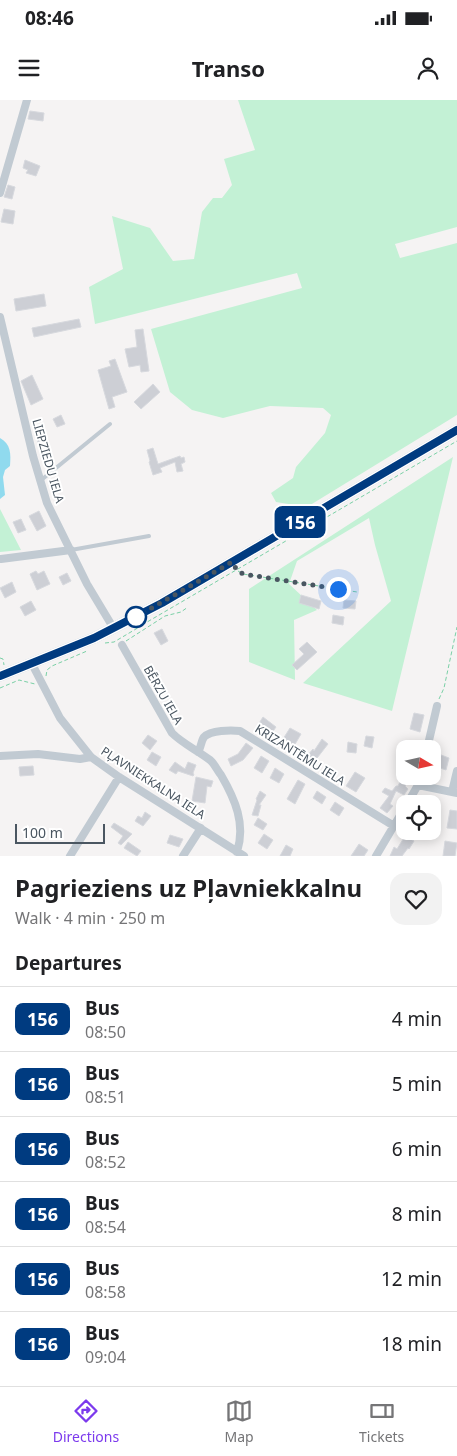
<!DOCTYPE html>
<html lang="en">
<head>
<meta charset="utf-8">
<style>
  body { margin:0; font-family:"Noto Sans",sans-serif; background:#f2f2f2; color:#202124; height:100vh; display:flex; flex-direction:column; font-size:19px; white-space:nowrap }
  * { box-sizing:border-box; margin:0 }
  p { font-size:16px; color:#757577 }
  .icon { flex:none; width:28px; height:28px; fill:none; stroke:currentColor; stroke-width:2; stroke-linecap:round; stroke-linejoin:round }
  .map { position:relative; height:756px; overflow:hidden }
  .side { display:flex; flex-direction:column; background:#fff; flex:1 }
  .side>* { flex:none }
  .badge { padding:0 10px; border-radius:8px; font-size:18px; line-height:32px }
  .needle { width:32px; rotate:99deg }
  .fabs { position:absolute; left:396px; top:640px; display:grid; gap:10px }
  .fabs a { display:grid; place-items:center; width:45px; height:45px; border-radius:10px; background:#fff; box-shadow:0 2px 12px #0003; font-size:25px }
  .scale { position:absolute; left:15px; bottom:12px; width:90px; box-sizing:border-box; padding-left:5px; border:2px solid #4a5661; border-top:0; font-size:14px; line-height:18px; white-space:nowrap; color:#4a5661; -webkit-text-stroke:4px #fff; paint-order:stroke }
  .you { position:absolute; width:25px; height:25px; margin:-12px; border:4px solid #fff; border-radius:50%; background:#1a73e8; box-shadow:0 0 0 8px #1a73e833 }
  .map>.badge { position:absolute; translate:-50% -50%; box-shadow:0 0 0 2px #fff }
  h2 { padding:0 15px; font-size:19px; line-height:45px }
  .round { display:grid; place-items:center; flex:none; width:52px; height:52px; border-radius:15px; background:#f2f2f2 }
  .overview { display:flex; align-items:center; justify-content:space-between; height:85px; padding:0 15px }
  h1 { font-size:24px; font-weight:700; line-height:38px }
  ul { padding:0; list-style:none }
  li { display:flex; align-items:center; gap:15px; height:65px; padding:0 15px; border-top:1px solid #e0e0e0 }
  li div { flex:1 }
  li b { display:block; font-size:19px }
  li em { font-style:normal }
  li .badge { min-width:55px; font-weight:700; text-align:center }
  .status { display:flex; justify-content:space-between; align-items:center; height:35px; padding:0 25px; background:#fff; direction:ltr }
  .status svg { height:14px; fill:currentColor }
  header { display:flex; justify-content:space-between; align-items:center; height:65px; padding:0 15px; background:#fff; font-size:22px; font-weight:700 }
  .tab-bar { display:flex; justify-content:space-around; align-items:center; height:70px; border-top:1px solid #e0e0e0; background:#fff; font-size:14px; color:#757577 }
  .tab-bar a { display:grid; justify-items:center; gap:2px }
  .tab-bar .active { color:#7c3aed }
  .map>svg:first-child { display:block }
  .green { fill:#c3f1d5 }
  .water { fill:#90daee }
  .building { fill:#cdcfd5; stroke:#d7d9de }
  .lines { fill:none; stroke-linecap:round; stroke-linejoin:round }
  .path { stroke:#7ad0a6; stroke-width:1; stroke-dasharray:4 2.5; stroke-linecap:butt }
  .service { stroke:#c1cad2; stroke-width:4 }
  .minor { stroke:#c1cad2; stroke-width:8 }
  .primary { stroke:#b3c2d1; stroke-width:11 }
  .line-casing { stroke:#fff; stroke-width:11 }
  .line { stroke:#003b80; stroke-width:8 }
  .walk { stroke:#4a5661; stroke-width:5; stroke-dasharray:0 9 }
  .stop-dot { fill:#fff; stroke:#003b80; stroke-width:2.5 }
  .labels { text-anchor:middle; stroke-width:4; stroke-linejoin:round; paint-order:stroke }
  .street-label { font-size:12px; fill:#4a5661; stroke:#fff }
</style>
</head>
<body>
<div class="status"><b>08:46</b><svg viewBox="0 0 49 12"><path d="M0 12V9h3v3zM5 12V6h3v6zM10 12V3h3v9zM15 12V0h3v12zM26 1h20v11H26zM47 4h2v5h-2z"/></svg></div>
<header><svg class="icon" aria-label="menu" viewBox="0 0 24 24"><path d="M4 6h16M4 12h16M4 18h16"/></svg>Transo<svg class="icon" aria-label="person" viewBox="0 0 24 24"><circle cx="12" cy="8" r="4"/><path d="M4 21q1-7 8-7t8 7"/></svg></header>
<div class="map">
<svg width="457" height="756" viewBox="0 0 457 756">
  <rect width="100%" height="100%" fill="#f5f3f3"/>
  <path class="green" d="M238 0H457V127L395 144 400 158 457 143V315L307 407 276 402 271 393 293 378 296 367 325 333 331 315 323 308 270 306 223 318 192 310 170 292 151 229 302 188 297 173 95 224 89 187 123 169 112 116 150 128 173 161 194 159 202 112 213 98H222L232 85 224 59 255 50Z
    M453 357 392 611 303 583 391 501 375 445 369 418 297 461 289 484 317 510 294 520 295 580 249 562V489Z
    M0 409 21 450 0 452Z"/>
  <path class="water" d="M0 338C11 344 11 354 10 366L5 370 3 377 5 395 0 399Z"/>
  <path class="building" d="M30 11 44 13 43 21 28 19Z
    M25 60 40 66 36 76 26 73 28 70 23 68Z
    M8 85 15 87 12 99 4 97Z
    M4 109 15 111 13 124 1 122Z
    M44 194 46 206 16 211 14 199Z
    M79 219 81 227 34 237 32 228Z
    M143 229 149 271 141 272 140 265 129 267 125 249 137 247 135 230Z
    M115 259 127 292 112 297 115 307 109 309 98 270 111 266 109 261Z
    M32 275 43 299 31 305 21 281Z
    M153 284 160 292 141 309 134 302Z
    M61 315 65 324 57 327 53 319Z
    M42 332 47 343 40 347 35 335Z
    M153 348 158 364 180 356 181 358 184 357 185 362 181 364 183 371 177 372 175 362 160 368 162 372 153 375 149 362 150 361 147 350Z
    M39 411 46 426 37 431 29 416Z
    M21 419 26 430 18 433 13 422Z
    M36 471 38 474 44 471 50 484 37 490 30 474Z
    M67 473 71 481 63 485 59 477Z
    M12 482 16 492 5 498 0 488Z
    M301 495 321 501 319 509 299 503Z
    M344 500 356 501 355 509 343 508Z
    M31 501 36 510 25 516 20 507Z
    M333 515 344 517 343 525 332 523Z
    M162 529 168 541 161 545 154 533Z
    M307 542 317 552 297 570 292 565 304 554 299 549Z
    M414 613 424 615 420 632 410 629Z
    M263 617 276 627 269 637 256 628Z
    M290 628 301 634 294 646 283 639Z
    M148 635 157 641 150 650 142 643Z
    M366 636 374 637 372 648 364 646Z
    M322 639 328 644 314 662 307 656 313 649 314 651Z
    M402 641 413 643 412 649H405V657H400Z
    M348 642 357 644 356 653 347 652Z
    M246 643 253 648 243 660 231 666 228 659 238 654Z
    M152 652 161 657 156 666 147 660Z
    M441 655 449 658 446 670 437 667Z
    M261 656 269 661 262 673 254 668Z
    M175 662 185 669 188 662 196 665 193 673 194 675 193 676 178 671 176 674 169 670Z
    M33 666 34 675 20 676 19 667Z
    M275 668 284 674 279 683 270 678Z
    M355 672 365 678 356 692 346 686Z
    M403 676H411L405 686 408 689 404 695 396 691 390 704 393 706 387 713 380 708 389 696 382 692 385 688 392 691 396 686H398Z
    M196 677 213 681 211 687 207 686 205 703 192 701Z
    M298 680 305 684 295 704 287 699Z
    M260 691 266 695 259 705H261L258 716 252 715 257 700 256 699Z
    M317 691 326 697 322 704 313 698Z
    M335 702 344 708 339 716 330 710Z
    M450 710 457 711V729L447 728Z
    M145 712 151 716 143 726 135 721 138 716 142 718Z
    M258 718 267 724 263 730 254 725Z
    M114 723 132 734 121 745 118 743 123 736 111 727Z
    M264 734 273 740 267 749 258 743Z
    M170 735 183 739 179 747 167 743Z
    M405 736 414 741 409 749 408 748 402 756H390L394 747 397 749Z
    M445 741 457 743 455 756H443Z
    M128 742 141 751 137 756 124 748Z
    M359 744 368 750 364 756H351Z
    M286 745 293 749 290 756H280Z"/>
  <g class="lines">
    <path class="path" d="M238 471 243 474 357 492
      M142 525 457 341
      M126 541 165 516 181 512 188 507
      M105 543 114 542 141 526
      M0 558 3 559 4 565
      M46 576 47 570 52 566 87 551
      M0 588 19 580 35 584
      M439 599 444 588 457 527"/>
    <path class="service" d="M40 381 110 324
      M71 450 149 436"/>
    <path class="minor" d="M0 93 27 0
      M0 217 33 356 47 403 87 484 114 529
      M1 459 71 450
      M122 545 172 633C183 644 197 650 210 660 214 663 217 670 221 675 235 699 246 724 237 752
      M32 564 60 618 91 657 119 677 244 756
      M427 649 437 606
      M198 652C201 648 201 641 204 637 211 630 231 630 240 631L394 726
      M0 656 38 654 80 659 91 657
      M452 692 457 671
      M407 704 418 685 457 693
      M70 756 119 677
      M183 756 201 728
      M376 756 405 707"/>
    <path class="primary" d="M0 576 94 538 162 503 457 330"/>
  </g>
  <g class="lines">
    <defs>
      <path id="line" d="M0 576 94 538 162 503 457 330"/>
    </defs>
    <use href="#line" class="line-casing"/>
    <use href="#line" class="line"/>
    <path class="walk" d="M136 517 232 462 237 470 243 474 338 489"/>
  </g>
  <circle class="stop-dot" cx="136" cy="517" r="10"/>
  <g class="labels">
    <g class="street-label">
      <text transform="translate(48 361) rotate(74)" y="4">LIEPZIEDU IELA</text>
      <text transform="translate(163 595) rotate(60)" y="4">BĒRZU IELA</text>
      <text transform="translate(300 655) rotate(32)" y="4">KRIZANTĒMU IELA</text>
      <text transform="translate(153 683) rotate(33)" y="4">PĻAVNIEKKALNA IELA</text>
    </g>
  </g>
</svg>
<div class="fabs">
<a><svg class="needle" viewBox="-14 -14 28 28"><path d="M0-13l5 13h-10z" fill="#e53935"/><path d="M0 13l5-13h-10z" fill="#757577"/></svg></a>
<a><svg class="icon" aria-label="locate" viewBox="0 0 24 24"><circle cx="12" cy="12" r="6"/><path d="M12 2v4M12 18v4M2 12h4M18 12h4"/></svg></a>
</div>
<div class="scale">100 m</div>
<div class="you" style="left:338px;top:489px"></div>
<b class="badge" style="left:300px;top:422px;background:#003b80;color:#fff">156</b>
</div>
<section class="side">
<div class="overview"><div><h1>Pagrieziens uz Pļavniekkalnu</h1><p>Walk · 4 min · 250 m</p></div><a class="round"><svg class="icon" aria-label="heart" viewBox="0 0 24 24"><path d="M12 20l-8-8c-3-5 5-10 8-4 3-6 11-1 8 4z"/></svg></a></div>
<h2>Departures</h2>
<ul>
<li><span class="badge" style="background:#003b80;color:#fff">156</span><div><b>Bus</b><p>08:50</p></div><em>4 min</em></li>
<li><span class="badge" style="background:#003b80;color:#fff">156</span><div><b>Bus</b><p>08:51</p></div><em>5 min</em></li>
<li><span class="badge" style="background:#003b80;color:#fff">156</span><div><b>Bus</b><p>08:52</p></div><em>6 min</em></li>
<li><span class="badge" style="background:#003b80;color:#fff">156</span><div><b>Bus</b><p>08:54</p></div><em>8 min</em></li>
<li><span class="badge" style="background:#003b80;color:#fff">156</span><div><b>Bus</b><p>08:58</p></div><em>12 min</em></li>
<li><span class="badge" style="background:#003b80;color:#fff">156</span><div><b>Bus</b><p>09:04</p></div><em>18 min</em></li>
</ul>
</section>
<nav class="tab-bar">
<a class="active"><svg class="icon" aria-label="directions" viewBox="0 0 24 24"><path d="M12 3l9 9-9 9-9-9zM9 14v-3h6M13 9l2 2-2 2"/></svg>Directions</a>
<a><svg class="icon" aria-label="map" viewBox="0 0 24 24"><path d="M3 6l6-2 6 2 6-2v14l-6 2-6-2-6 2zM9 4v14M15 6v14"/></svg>Map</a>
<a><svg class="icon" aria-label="tickets" viewBox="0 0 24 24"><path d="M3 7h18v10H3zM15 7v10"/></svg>Tickets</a>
</nav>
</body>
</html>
